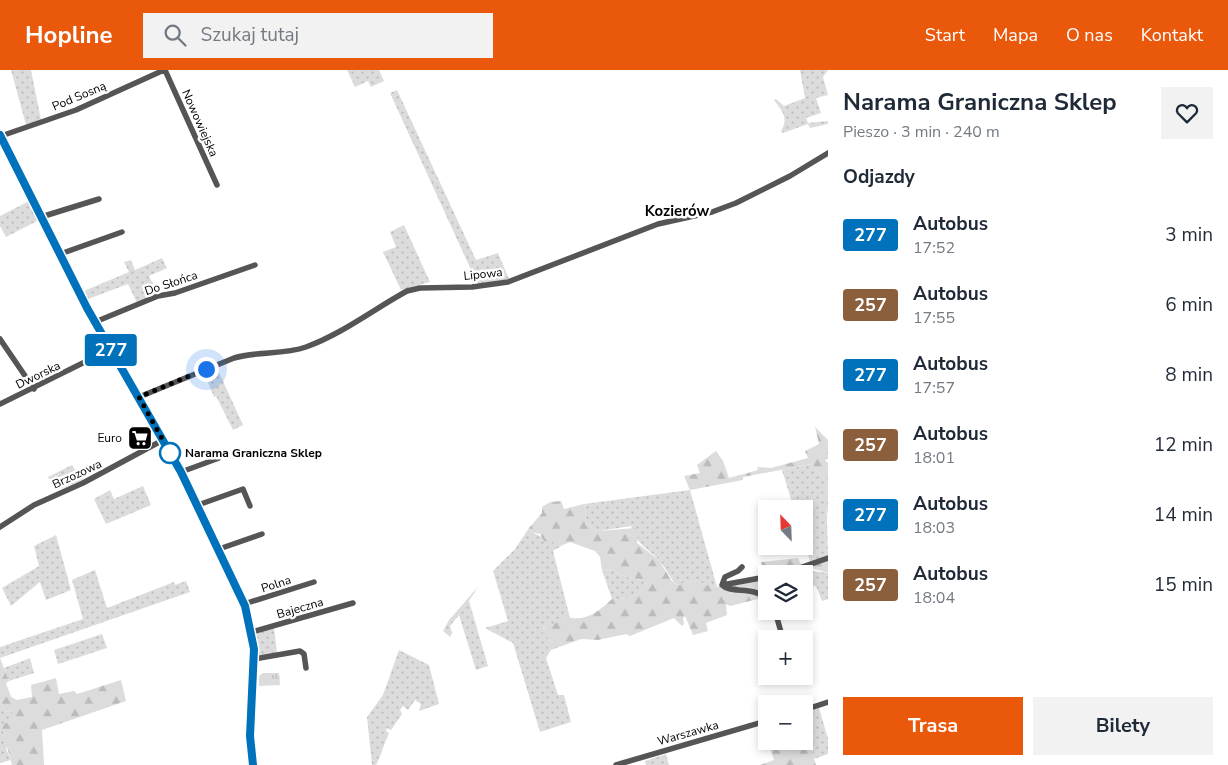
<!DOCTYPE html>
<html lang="pl">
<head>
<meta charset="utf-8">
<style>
  body { margin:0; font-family:"Nunito Sans",sans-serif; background:#f2f2f3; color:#1f2937; height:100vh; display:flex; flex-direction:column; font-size:19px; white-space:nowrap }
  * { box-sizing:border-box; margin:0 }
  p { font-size:16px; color:#747a83 }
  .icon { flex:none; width:28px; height:28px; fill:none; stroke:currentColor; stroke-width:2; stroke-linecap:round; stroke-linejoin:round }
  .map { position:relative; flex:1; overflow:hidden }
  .side { display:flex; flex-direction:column; background:#fff; width:400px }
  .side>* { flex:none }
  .badge { padding:0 10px; border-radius:4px; font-size:18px; line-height:32px }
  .needle { width:32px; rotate:337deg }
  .fabs { position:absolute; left:758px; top:430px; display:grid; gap:10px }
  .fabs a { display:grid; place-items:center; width:55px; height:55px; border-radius:0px; background:#fff; box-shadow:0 2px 8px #0003; font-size:25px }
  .you { position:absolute; width:25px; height:25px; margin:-12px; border:4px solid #fff; border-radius:50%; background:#1a73e8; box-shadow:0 0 0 8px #1a73e833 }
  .map>.badge { position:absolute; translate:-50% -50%; box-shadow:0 0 0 2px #fff }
  h2 { padding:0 15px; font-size:19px; line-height:45px }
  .round { display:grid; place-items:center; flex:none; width:52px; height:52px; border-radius:0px; background:#f2f2f3 }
  .summary { display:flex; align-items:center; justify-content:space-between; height:85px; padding:0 15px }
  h1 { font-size:24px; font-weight:700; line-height:38px }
  .primary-button { display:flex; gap:10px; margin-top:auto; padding:10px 15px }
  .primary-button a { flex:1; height:58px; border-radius:0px; background:#ea580c; color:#fff; font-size:20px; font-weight:700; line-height:58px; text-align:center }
  .primary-button a+a { background:#f2f2f3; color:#1f2937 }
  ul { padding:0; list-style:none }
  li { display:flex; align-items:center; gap:15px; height:70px; padding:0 15px }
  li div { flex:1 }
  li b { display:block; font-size:19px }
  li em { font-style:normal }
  li .badge { min-width:55px; font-weight:700; text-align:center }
  header { display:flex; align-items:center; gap:30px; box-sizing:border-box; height:70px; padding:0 25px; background:#ea580c; color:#fff }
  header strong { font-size:24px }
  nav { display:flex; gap:28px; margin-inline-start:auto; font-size:18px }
  .search { width:350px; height:45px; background:#f2f2f3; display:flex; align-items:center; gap:12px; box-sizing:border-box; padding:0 18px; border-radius:0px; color:#747a83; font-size:19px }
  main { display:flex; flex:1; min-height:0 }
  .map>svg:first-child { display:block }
  .grass { fill:url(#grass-dots) }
  .forest { fill:url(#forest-firs) }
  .park { fill:url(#park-tufts) }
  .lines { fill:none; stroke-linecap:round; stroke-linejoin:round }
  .minor { stroke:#555; stroke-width:5.5 }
  .line-casing { stroke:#fff; stroke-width:11 }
  .line { stroke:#0072bc; stroke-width:8 }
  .walk { stroke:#000; stroke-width:5; stroke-dasharray:0 9 }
  .stop-dot { fill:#fff; stroke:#0072bc; stroke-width:2.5 }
  .labels { text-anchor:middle; stroke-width:5; stroke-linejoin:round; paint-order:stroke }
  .street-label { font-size:12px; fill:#000; stroke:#fff }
  .poi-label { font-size:12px; fill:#000; stroke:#fff; text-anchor:end }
  .stop-label { font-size:12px; font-weight:bold; fill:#000; stroke:#fff; text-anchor:start }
  .quarter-label { font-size:15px; font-weight:bold; fill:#000; stroke:#fff }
</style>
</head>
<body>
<header>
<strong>Hopline</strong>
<div class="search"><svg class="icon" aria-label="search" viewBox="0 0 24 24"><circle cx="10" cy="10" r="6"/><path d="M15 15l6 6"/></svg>Szukaj tutaj</div>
<nav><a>Start</a><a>Mapa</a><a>O nas</a><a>Kontakt</a></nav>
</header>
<main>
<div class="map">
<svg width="828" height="695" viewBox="0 0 828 695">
  <defs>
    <pattern id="grass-dots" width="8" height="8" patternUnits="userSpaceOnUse" patternTransform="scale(1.25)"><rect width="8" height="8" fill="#dcdcdc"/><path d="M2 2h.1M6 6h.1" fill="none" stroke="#bbb" stroke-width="1.8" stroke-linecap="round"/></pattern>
    <pattern id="forest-firs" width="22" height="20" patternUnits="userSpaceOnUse" patternTransform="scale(1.25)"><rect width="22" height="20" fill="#dcdcdc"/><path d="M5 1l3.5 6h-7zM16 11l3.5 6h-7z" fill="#bbb"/></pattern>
    <pattern id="park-tufts" width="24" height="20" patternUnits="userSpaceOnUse" patternTransform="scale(1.25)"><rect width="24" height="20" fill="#dcdcdc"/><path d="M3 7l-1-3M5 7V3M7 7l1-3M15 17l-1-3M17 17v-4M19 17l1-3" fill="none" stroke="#bbb"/></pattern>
  </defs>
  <rect width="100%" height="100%" fill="#fff"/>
  <path class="grass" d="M11 0H31L41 50 26 55Z
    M347 0H379L384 11 371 17 368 11 355 17Z
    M800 0H828L823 7 828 25 816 28 821 43 806 48 808 53 828 51V54L810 58 808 54 783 63 781 61C789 48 782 41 774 30L776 29 784 36 805 28Z
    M397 20 476 190 498 183 509 209 478 215 390 23Z
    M31 130 41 149 6 167 0 156V146Z
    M404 155 430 212 401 220 383 182 396 177 390 162Z
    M162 188 167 198 149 206 158 224 137 233 128 214 88 229 84 221 129 202 124 192 131 190 135 200Z
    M217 298 243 355 233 360 216 326 214 327 204 302Z
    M812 394 826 412 828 487 810 492 804 471V439H794L782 400Z
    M72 395 83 410 58 420 48 407Z
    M143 416 151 435 106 454 94 429 110 420 114 429Z
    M690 420 717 517 694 511 677 515C669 508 666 497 658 489 644 475 639 477 631 456L599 461 585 454 586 441 584 434Z
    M529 458 530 462 563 475 553 481 570 548 566 547 560 553 543 558 550 570 548 577 551 580 546 588 558 625H564L571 652 540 662 513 573 485 558 508 551 493 501 515 479Z
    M56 465 71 520 46 530 40 512 11 536 2 518 39 496 34 476Z
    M808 497 813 501 828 503V529L822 531 816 516 804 517V504H800Z
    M612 499 620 505 644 511 647 516C641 525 623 530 612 529L602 500Z
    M95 500 107 538 174 512 175 515 186 511 190 522 0 588V577L83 549 72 510Z
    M478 517 469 531 488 596 476 600 459 545 450 556 452 563 450 567 443 561 449 550Z
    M274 557 277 583 258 587 255 562Z
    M102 564 107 578 58 594 54 580Z
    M399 580 429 595 439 634 419 641 421 634 415 630 408 640 403 636 400 640 402 644 391 660 387 658 386 661 389 663C384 674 381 686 376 695H372L367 647 383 625Z
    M30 588 34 603 9 611 4 598Z
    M0 630 5 642 12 641 15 650 6 679 11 690 0 693Z
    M819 638 828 669V684L814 689 804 659V661V643Z
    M782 671H803L802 676 786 683Z
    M666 684 669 695H646L645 691Z"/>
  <path class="forest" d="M815 357 828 370V389L825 390 828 393V445L823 421 826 412 812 394 743 407V410L690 420 684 406 700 403 697 395 716 381 723 391 729 408 758 400 757 397 771 398 808 388 805 381 819 374Z
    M561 431 564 439 584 434 586 441 585 454 599 461 635 458 638 465 637 473 659 490 671 510 677 515 694 511 717 517 765 507 761 492 798 488 801 495 828 487V503L808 497 800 504H766V527L730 536 726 534 727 545 706 553 708 561 693 565 685 546 683 548 684 554 682 556 674 548 630 566 626 564 598 570 581 569 551 580 548 577 550 570 541 561C547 554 559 554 566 547 586 552 598 542 612 529 623 530 641 525 647 516L644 511 620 505 612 499 602 500 600 487 595 481 570 472 563 475 554 472 546 474 540 464 530 462 529 458 542 443V437L550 432Z
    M0 588 9 611 6 613 11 627 17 630 32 627 31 615 56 608 59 624 74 621 77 624 121 610 126 631 42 660 44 695H12L1 655 15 650 12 641 5 642 0 630Z
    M804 657 816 695H760L774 690 770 678 783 673 786 682 802 676Z"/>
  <path class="park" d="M263 603H279L280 615 259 616V606Z"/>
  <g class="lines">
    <path class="minor" d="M165 0 217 115
      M0 65 87 238 180 400 245 536 254 579 250 666 253 695
      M1 66 76 40 164 0
      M41 147 99 129
      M60 184 122 162
      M95 252 158 226 175 223 255 195
      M0 269 34 319
      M139 327 234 288C258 281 283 285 306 277 342 264 374 239 407 221L420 218 472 217 508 212 658 154 712 142 736 133 790 106 828 83
      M0 334 111 279
      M181 402 219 388
      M198 435 243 419 250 436
      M0 457 34 435 83 413 163 370
      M219 479 262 464
      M782 504 828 488
      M766 507 722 515C731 524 753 516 766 528
      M722 515 725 507 738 501 742 497
      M244 534 314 512
      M775 541 783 569
      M252 562 353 533
      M254 589 300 581 304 584 306 598
      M804 640 828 632
      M616 695 766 651"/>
  </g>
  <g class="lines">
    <defs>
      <path id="line" d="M0 65 87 238 181 402 245 536 254 579 250 666 253 695"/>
    </defs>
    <use href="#line" class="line-casing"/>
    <use href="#line" class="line"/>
    <path class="walk" d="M170 383 139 327 206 299"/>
  </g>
  <defs>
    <symbol id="supermarket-square" viewBox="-11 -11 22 22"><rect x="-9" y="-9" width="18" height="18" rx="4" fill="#000" stroke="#fff"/><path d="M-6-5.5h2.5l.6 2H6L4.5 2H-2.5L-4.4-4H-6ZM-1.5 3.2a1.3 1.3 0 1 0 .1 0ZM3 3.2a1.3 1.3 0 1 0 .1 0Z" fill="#fff"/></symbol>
  </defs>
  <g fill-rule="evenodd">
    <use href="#supermarket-square" x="126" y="354" width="28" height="28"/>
  </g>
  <circle class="stop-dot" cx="170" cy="383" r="10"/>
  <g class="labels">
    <g class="street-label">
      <text transform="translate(79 26) rotate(-23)" y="4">Pod Sosną</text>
      <text transform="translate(200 53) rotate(66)" y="4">Nowowiejska</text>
      <text transform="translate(483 204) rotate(-6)" y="4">Lipowa</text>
      <text transform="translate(171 213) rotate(-18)" y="4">Do Słońca</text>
      <text transform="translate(38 305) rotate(-26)" y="4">Dworska</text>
      <text transform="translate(77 404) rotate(-25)" y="4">Brzozowa</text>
      <text transform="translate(276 514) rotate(-18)" y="4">Polna</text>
      <text transform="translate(300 538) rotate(-16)" y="4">Bajeczna</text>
      <text transform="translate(688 663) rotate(-16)" y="4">Warszawka</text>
    </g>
    <g class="poi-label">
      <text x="122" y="372">Euro</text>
    </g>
    <g class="stop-label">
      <text x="185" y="387">Narama Graniczna Sklep</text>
    </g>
    <g class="quarter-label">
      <text x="677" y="146">Kozierów</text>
    </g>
  </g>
</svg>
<div class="fabs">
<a><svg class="needle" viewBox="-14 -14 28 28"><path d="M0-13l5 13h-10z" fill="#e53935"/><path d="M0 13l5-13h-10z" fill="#747a83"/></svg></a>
<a><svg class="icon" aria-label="layers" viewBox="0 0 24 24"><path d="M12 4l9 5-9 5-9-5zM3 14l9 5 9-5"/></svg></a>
<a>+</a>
<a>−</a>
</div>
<div class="you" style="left:206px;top:299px"></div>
<b class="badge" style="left:111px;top:280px;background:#0072bc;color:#fff">277</b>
</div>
<section class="side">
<div class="summary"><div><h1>Narama Graniczna Sklep</h1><p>Pieszo · 3 min · 240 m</p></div><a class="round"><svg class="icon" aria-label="heart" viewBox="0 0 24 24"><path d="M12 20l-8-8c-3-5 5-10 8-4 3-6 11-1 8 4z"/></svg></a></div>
<h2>Odjazdy</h2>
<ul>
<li><span class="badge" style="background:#0072bc;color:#fff">277</span><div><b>Autobus</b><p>17:52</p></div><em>3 min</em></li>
<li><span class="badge" style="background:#8b5e3c;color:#fff">257</span><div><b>Autobus</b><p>17:55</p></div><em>6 min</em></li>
<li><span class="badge" style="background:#0072bc;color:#fff">277</span><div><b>Autobus</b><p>17:57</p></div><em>8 min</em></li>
<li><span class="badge" style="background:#8b5e3c;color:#fff">257</span><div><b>Autobus</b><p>18:01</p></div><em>12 min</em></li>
<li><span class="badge" style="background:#0072bc;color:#fff">277</span><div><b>Autobus</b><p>18:03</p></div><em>14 min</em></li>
<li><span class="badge" style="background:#8b5e3c;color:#fff">257</span><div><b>Autobus</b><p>18:04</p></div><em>15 min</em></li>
</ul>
<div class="primary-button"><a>Trasa</a><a>Bilety</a></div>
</section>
</main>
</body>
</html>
